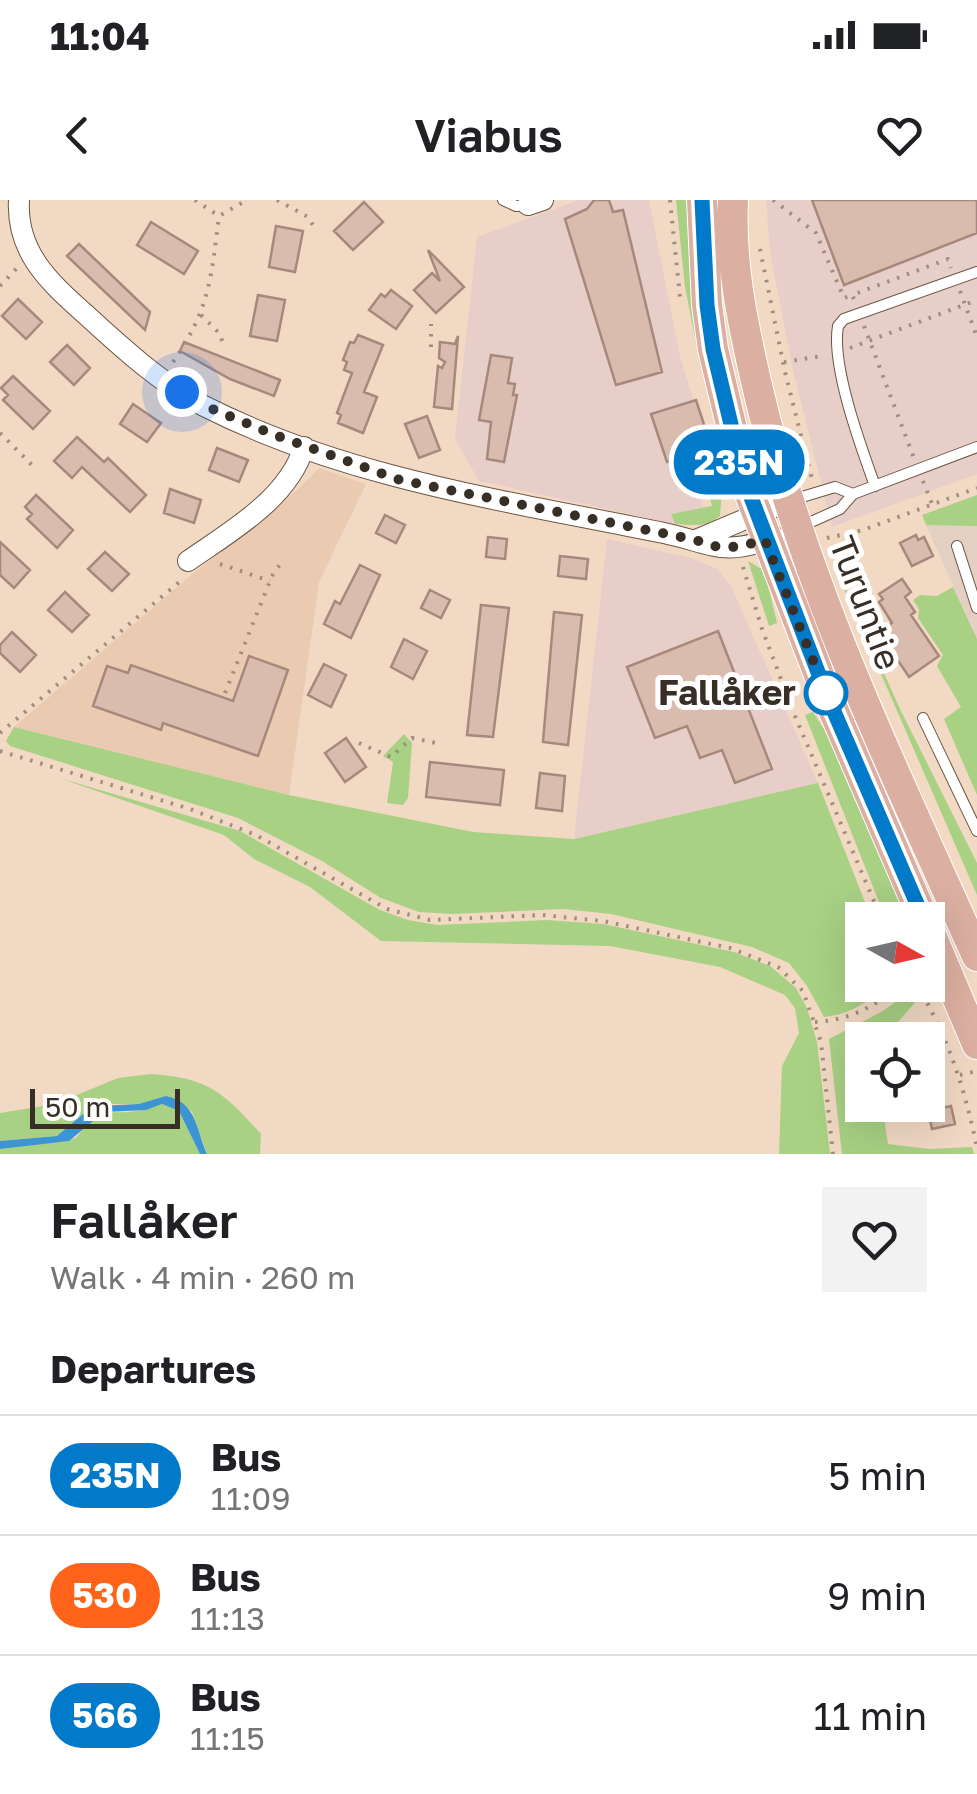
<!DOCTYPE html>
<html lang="en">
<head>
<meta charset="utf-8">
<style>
  body { margin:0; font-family:"Golos Text",sans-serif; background:#f2f2f2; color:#202124; height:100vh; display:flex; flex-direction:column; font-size:38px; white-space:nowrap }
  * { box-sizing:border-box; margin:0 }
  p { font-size:32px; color:#757577 }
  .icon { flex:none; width:55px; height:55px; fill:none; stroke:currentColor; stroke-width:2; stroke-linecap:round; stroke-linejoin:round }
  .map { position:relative; height:954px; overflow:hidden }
  .details { display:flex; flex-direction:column; background:#fff; flex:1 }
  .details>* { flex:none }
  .badge { padding:0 20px; border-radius:32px; font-size:35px; line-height:65px }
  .needle { width:65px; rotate:98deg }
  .buttons { position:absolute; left:845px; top:702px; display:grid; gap:20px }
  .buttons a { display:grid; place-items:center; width:100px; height:100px; border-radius:0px; background:#fff; box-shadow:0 10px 40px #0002; font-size:50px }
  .scale { position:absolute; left:30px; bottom:25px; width:150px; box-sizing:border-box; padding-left:10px; border:5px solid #372e26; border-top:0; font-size:28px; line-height:35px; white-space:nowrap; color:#372e26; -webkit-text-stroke:8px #fff; paint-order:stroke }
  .you { position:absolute; width:50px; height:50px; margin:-25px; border:8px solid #fff; border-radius:50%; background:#1a73e8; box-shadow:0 0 0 15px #1a73e833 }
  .map>.badge { position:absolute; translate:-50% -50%; box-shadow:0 0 0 5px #fff }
  h2 { padding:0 50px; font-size:38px; line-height:90px }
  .round { display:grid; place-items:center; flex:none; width:105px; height:105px; border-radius:0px; background:#f2f2f2 }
  .head { display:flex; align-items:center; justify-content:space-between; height:170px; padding:0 50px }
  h1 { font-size:48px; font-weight:600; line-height:75px }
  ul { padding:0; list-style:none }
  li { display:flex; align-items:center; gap:30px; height:120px; padding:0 50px; border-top:2px solid #e0e0e0 }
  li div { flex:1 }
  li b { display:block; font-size:38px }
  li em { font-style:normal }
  li .badge { min-width:110px; font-weight:700; text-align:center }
  .status { display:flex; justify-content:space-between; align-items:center; height:70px; padding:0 50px; background:#fff; direction:ltr }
  .status svg { height:28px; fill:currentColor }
  header { display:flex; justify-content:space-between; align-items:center; height:130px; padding:0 50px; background:#fff; font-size:45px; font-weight:600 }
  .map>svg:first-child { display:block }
  .commercial { fill:#e8cec9 }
  .industrial { fill:#e4d0c2 }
  .built { fill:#eacbb1 }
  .green { fill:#a8d184 }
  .water { fill:#3d94d2 }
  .building { fill:#dabcae; stroke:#a6897c; stroke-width:2.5 }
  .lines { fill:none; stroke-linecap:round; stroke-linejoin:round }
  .service-casing { stroke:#6b5643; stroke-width:12 }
  .minor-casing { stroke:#6b5643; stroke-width:22 }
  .primary-casing { stroke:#fff; stroke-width:32 }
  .path { stroke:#9f8d7e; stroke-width:4; stroke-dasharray:2.5 8; stroke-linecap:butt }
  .service { stroke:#fff; stroke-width:10 }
  .minor { stroke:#fff; stroke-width:20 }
  .primary { stroke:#dbafa1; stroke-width:30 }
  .line-casing { stroke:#fff; stroke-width:22 }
  .line { stroke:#007ac9; stroke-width:15 }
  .walk { stroke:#372e26; stroke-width:10; stroke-dasharray:0 18 }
  .stop-dot { fill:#fff; stroke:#007ac9; stroke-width:5 }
  .labels { text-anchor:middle; stroke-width:10; stroke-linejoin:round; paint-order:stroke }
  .street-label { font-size:35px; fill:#372e26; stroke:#fff }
  .stop-label { font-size:35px; font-weight:bold; fill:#372e26; stroke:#fff; text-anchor:end }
</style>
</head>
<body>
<div class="status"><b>11:04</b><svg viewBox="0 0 49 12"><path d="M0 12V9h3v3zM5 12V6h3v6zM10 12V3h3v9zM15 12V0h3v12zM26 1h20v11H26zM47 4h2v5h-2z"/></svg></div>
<header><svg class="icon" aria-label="back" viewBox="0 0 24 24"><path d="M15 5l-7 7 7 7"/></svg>Viabus<svg class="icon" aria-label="heart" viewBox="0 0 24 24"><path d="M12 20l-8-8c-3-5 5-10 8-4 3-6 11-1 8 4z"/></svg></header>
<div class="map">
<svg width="977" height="954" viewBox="0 0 977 954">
  <rect width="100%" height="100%" fill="#f2d9c4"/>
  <path class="commercial" d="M579 0H649L680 157 722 289 701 301 704 309 671 314 675 324 479 281 455 239 477 37Z
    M766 0H977V274L832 327 793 170 770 52Z
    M607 339 692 358 717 369 731 386 818 583 574 639Z"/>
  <path class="industrial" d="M953 323 977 326V439L926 325Z"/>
  <path class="built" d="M319 268 366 284 319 382 289 595 14 527 191 375 296 291Z"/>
  <path class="green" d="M676 0H693L707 167 701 168 685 87Z
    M722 289 720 316C705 328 692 325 675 324L671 314 712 306 710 298Z
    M977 295V326L926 325 922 315Z
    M857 339 859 359 841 368 843 383 901 511 977 663V695L842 384 837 368 838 347Z
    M748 361 763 370 766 377 777 423 769 426Z
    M953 387 977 439V595L944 519 961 507 937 466 943 455 918 418 919 409 913 400 920 395 937 396Z
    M813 512 838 551 913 720H886L805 515Z
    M14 527 289 595 473 632 574 639 818 583 872 720H862V785H889C868 802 851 814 824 817L807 786 789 763 752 747 611 714 563 709 452 714 419 712 381 698 322 661 238 618 10 546 6 541Z
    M404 534 412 543 408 598 403 605 387 603 393 562 383 556Z
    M59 578 240 631 380 710 408 720 438 725 547 720 603 724 734 752 770 766 796 788 807 808 817 842 830 954H779L782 866 799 833 795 808 785 795 720 767 610 746 381 741 310 687 254 659 224 635Z
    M912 790 919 798 882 840H862V905H882L888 944 930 949 972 947 974 954H842L829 839 883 811Z
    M151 874C209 878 223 892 261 934L260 954H207L192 912 176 898 139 904H110L57 936 0 941V913L55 904 118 878Z
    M162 904 179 911 200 954H0V949L76 938C108 899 107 919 146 909 152 908 156 905 162 904Z"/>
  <path class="water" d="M166 896C197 902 196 930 207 954H200L179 911 162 904 146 910 104 912 69 941 0 949V941L57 936 88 910 99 906 139 904Z"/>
  <path class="building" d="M594 0H609L613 12 623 10 662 172 616 185 565 19 587 9Z
    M812 0H977V33L844 85Z
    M364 2 383 22 353 50 334 31Z
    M151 22 198 51 184 74 137 45Z
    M276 26 303 31 295 72 269 67Z
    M79 44 150 112 145 130 67 56Z
    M428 50 464 87 436 113 414 90 432 73 440 81Z
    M391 90 412 106 396 129 369 110 381 94 385 97Z
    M258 95 285 100 277 141 250 136Z
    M18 99 42 122 26 139 2 116Z
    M358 135 383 145 364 192 377 197 363 233 338 223 341 215 337 213 352 173 344 170 347 162 343 160 350 142 354 143Z
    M458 136 452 209 434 207 438 166 442 168 445 162 439 158 440 142 455 144Z
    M184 142 280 180 274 196 230 179 180 151Z
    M67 145 90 168 74 185 50 162Z
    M491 155 512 158 508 183 515 184 513 195H517L504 262 487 259 491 222 479 220Z
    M13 176 50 211 33 229 3 200 8 195 1 188Z
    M696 200 712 249 667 262 651 214Z
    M133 204 161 223 147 242 120 224Z
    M427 216 440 250 419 258 405 224Z
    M77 237 104 262 108 258 146 295 130 312 82 267 72 278 54 261Z
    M217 248 248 260 239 282 209 270Z
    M170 289 201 300 194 323 164 313Z
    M36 295 73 330 57 348 27 319 32 314 25 307Z
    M385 315 405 325 396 343 376 333Z
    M916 335 918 340 924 337 933 356 912 366 900 343Z
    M488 337 507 339 505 359 486 357Z
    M0 342 30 370 14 388 0 375Z
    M105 352 129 374 112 391 88 369Z
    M560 356 588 359 586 379 558 376Z
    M360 365 380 375 351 438 324 424 335 401 340 404Z
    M902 379 911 392 905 397 915 412 911 415 939 456 909 477 879 432 892 423 879 402 883 399 879 394Z
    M430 390 450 400 441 418 421 408Z
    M65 392 89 415 72 432 48 410Z
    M481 405 509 408 493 537 467 535Z
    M554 412 582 415 568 545 543 542Z
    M718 431 772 569 735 583 722 550 700 558 687 526 655 538 627 467Z
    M12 432 36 455 20 472 0 453V445Z
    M404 439 427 451 413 479 391 467Z
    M249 456 288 470 258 556 163 523 161 530 93 506 107 466 128 473 131 465 233 501Z
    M324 464 346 475 331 507 308 495Z
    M346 538 366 567 345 582 325 553Z
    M430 562 504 570 500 605 426 597Z
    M540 573 565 576 562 611 536 608Z
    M951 906 955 924 932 929 928 911Z"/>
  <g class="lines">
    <defs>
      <path id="service" d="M503 0 516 6 528 5
        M875 286C861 247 831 166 838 126L844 119 977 72
        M792 300 835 287 853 294
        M802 326 840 309 853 294 977 247
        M957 346 977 408
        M923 518 977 631"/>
      <path id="minor" d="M19 0C16 51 48 81 84 113 121 147 159 182 204 206 348 279 508 301 664 333 714 344 723 357 775 337
        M528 5 543 0
        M696 340 788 301
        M188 361C231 331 288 299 304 247"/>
      <path id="primary" d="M702 0 707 105 713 149 744 279 826 493 924 720
        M733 0C730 63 742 120 756 181 802 383 893 568 977 756
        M928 728 977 844"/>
    </defs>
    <use href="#service" class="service-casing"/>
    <use href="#minor" class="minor-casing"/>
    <use href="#primary" class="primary-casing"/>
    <path class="path" d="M195 0 219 16 247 0
      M277 0 308 17 314 27
      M670 0 680 97
      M773 0 816 33 844 98 852 95
      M760 49 785 172 812 279
      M0 86 17 68
      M960 91 977 137
      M854 99 852 95 948 59 951 68
      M201 115 219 133 223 143
      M864 126 914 258
      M431 147V124
      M850 148 977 100
      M173 162C210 108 211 79 219 16
      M784 162 822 156
      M0 233 34 267
      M923 281 932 304
      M827 338 863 330 977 288
      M220 364 270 381
      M743 367 762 429 795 516 882 720
      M225 493 272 376 281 363
      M0 533 184 378
      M359 543 391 557 412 538 441 544
      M0 551 190 609 256 635 387 709 430 720 542 715 603 721 730 748 778 767 803 791 821 842 833 954
      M917 785C948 837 965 889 977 948
      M815 822C850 820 874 807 900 785
      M960 875 977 871"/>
    <use href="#service" class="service"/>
    <use href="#minor" class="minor"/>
    <use href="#primary" class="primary"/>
  </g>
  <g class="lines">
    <defs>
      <path id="line" d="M702 0 707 105 713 149 744 279 826 493 924 720"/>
    </defs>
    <use href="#line" class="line-casing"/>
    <use href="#line" class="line"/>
    <path class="walk" d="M182 192 203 205 272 234 400 280 696 340C722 352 738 347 765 340L826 493"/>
  </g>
  <circle class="stop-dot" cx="826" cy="493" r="20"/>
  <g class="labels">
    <g class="street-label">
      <text transform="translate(865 403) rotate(69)" y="12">Turuntie</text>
    </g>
    <g class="stop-label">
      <text x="796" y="505">Fallåker</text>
    </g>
  </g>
</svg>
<div class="buttons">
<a><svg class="needle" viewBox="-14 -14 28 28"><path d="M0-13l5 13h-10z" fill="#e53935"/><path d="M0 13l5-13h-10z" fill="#757577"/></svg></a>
<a><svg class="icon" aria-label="locate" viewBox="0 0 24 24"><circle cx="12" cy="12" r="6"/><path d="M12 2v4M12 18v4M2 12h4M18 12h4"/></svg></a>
</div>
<div class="scale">50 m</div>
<div class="you" style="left:182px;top:192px"></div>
<b class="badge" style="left:739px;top:262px;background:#007ac9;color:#fff">235N</b>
</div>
<section class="details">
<div class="head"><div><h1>Fallåker</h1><p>Walk · 4 min · 260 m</p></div><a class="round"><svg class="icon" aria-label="heart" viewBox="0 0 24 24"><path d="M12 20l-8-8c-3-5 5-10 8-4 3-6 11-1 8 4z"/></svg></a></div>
<h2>Departures</h2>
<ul>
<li><span class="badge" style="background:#007ac9;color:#fff">235N</span><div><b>Bus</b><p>11:09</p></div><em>5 min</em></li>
<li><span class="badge" style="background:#ff6319;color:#fff">530</span><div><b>Bus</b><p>11:13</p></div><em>9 min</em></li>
<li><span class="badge" style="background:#007ac9;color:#fff">566</span><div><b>Bus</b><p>11:15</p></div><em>11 min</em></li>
</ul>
</section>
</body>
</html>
